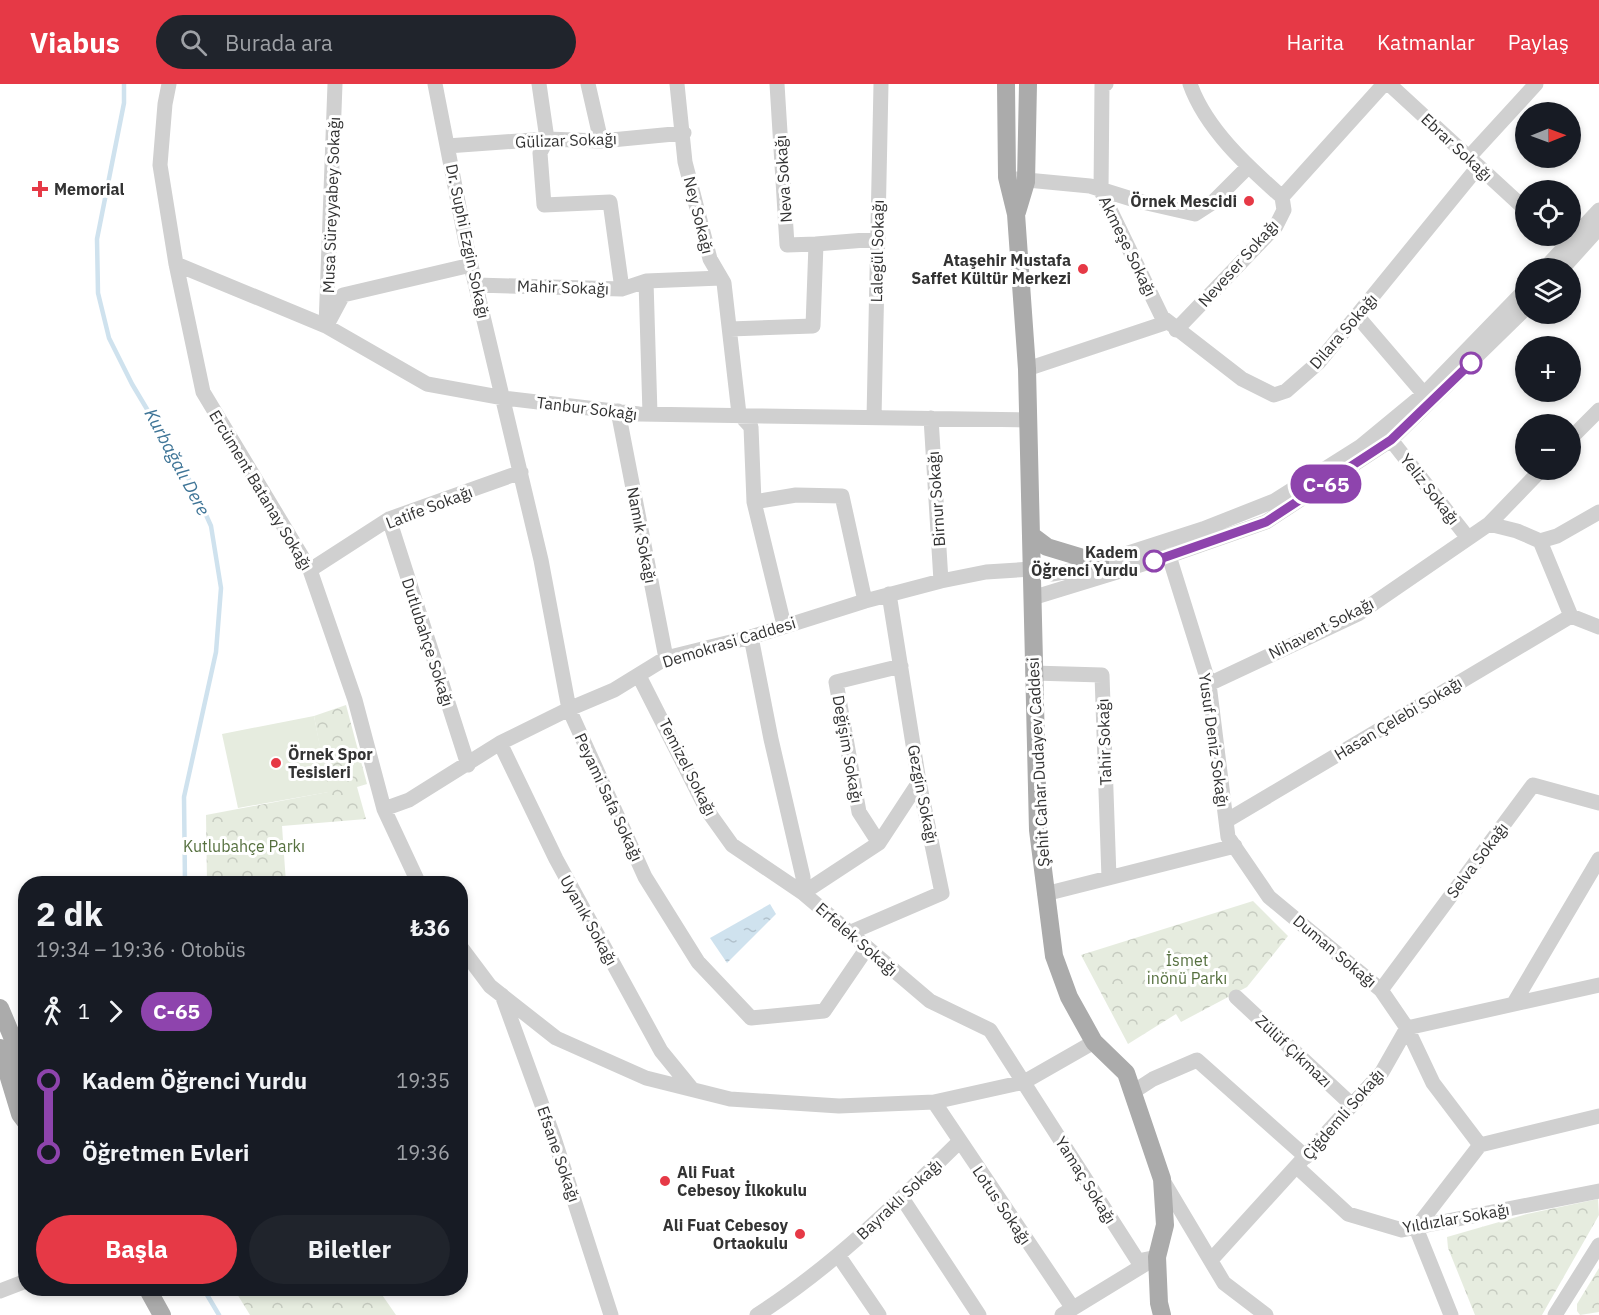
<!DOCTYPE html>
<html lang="tr">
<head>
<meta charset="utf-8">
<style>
  body { margin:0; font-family:"IBM Plex Sans",sans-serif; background:#20242c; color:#f1f3f6; height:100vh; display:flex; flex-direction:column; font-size:22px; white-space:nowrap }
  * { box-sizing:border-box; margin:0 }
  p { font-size:20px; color:#9ea1a6 }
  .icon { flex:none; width:33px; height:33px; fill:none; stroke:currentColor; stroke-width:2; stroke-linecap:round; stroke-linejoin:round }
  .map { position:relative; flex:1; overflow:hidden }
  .details { position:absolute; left:18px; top:792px; width:450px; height:420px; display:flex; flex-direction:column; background:#171b24; border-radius:24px; box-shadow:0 3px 9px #0003 }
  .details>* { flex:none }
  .badge { padding:0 12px; border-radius:20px; font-size:21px; line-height:39px }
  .needle { width:39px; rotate:89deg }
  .controls { position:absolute; left:1515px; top:18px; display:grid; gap:12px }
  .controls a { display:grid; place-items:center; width:66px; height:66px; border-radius:50%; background:#171b24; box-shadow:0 3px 9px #0003; font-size:30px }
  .map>.badge { position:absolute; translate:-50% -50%; box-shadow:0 0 0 3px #fff }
  .legs { display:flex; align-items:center; gap:9px; height:66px; padding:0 18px; font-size:20px }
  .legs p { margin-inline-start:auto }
  .overview { display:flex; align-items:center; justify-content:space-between; height:102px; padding:0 18px }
  h1 { font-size:33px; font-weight:700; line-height:45px }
  .primary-button { display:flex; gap:12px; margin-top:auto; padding:12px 18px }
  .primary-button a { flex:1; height:69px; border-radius:36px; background:#e63946; color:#fff; font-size:24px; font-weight:700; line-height:69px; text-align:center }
  .primary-button a+a { background:#20242c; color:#f1f3f6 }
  ul { padding:0 18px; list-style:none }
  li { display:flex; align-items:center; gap:21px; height:72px; font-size:22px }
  li i { display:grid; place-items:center; width:9px; height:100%; margin:0 8px; background:currentColor }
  li i::after { content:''; width:15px; height:15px; margin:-8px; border:4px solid; border-radius:50%; background:#171b24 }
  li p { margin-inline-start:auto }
  li:first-child i { background:linear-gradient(#0000 50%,currentColor 0) }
  li:last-child i { background:linear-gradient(currentColor 50%,#0000 0) }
  header { display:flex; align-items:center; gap:36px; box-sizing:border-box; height:84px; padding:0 30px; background:#e63946; color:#fff }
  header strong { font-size:28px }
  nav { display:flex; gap:33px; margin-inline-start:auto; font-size:21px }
  .search { width:420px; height:54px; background:#20242c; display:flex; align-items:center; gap:15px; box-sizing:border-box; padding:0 21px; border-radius:33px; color:#9ea1a6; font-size:22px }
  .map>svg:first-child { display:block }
  .park { fill:url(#park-crowns) }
  .pitch { fill:#e6ecdf }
  .water { fill:url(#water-ripples) }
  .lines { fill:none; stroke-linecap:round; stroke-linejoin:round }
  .stream { stroke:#cfe2ee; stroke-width:4.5 }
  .minor { stroke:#d0d0d0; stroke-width:15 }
  .major { stroke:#ababab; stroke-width:18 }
  .line-1-casing { stroke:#fff; stroke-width:14 }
  .line-1 { stroke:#8e44ad; stroke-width:9 }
  .poi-dot { fill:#e63946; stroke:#fff; stroke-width:2 }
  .stop-1-dot { fill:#fff; stroke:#8e44ad; stroke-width:3 }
  .labels { text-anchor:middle; stroke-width:6; stroke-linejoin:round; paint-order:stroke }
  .street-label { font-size:16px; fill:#333; stroke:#fff }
  .poi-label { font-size:16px; font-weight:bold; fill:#333; stroke:#fff; text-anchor:start }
  .stop-label { font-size:16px; font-weight:bold; fill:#333; stroke:#fff; text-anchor:end }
  .park-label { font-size:16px; fill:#56703f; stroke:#fff }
  .water-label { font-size:18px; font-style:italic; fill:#3f7597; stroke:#fff }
</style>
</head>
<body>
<header>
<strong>Viabus</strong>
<div class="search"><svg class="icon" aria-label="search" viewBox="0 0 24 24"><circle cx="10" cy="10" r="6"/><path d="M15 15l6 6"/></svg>Burada ara</div>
<nav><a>Harita</a><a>Katmanlar</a><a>Paylaş</a></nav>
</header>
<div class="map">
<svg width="1599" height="1231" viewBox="0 0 1599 1231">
  <defs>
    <pattern id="park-crowns" width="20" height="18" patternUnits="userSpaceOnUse" patternTransform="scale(1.5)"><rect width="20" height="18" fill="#e6ecdf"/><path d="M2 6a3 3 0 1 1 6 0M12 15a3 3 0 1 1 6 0" fill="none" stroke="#c6cbc0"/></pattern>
    <pattern id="water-ripples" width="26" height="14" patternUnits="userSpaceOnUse" patternTransform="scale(1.5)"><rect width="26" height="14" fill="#cfe2ee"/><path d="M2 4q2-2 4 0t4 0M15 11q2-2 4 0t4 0" fill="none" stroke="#b2c2cd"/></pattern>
  </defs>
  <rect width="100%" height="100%" fill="#fff"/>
  <path class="park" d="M346 621 367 700 357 703 366 735 282 742 286 799H207L206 731 328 708 314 632Z
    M1253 817 1288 852 1247 903 1181 938 1176 930 1128 960 1081 871Z
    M1598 1115 1599 1131 1542 1231H1475L1448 1164 1447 1153 1527 1130Z
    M1599 1184V1228L1580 1231 1577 1227V1220Z
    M234 1205H378L396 1231H250Z"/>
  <path class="pitch" d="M314 632 329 708 238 724 222 650Z"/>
  <path class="water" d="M770 820 776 830 727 879 710 854Z"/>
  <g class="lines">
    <path class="stream" d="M124 0V19L97 155 98 209 109 254 132 300 194 404 211 442 221 504 216 568 184 713 185 800
      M203 1204 219 1231"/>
    <path class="minor" d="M169 0 165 20 160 81 176 180 203 308 310 486 355 616 384 725 419 800
      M435 0 468 169 541 476 569 625 645 793 698 878 751 934 824 927 867 864
      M539 0 547 55 540 69 544 121 610 118 622 205
      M588 0 601 57
      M677 0 685 78 710 175 724 199 739 330 751 343 754 418 784 541
      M777 0 787 161 816 160
      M1106 0 1102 1 1101 107 1162 233 1242 295 1274 311 1286 307 1319 278 1478 83
      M1190 0C1206 45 1247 82 1282 113
      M1389 0 1526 126
      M447 62 547 55 601 57 684 49
      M1470 72 1536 0
      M1016 95 1090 102 1138 117 1195 130 1212 119 1248 83
      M1554 152 1566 162
      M176 180 326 242 427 300 504 314 639 330 1028 336
      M1545 184 1599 126
      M1563 184 1599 144
      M646 197 650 330
      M476 201 622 205 646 197 721 194
      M1358 233 1424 310
      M328 239 343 211 471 181
      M326 242 335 0
      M730 245 813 242 816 160 878 155
      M1176 246 1276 142 1284 126 1282 113 1384 0
      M1027 285 1168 238
      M618 327 666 574
      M874 334 881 0
      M931 334 941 497
      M1570 355 1599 326
      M1391 356 1468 454
      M754 418 796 411 842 412 865 517
      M389 435 468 681
      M1489 440 1517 447 1540 457
      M1540 457 1571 532 1599 543
      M1540 457 1557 452 1599 428
      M1169 472 1209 600 1228 753 1269 813 1381 906 1407 944 1433 999 1480 1061
      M310 486 389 435 521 388
      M1032 514 1169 472 1266 438 1391 356 1526 224
      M751 553 771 655 803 793V809L930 917 990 946 1138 1177 1157 1173
      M1033 589 1102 591 1109 794
      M639 592 707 726 732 761 803 809 879 759 919 698
      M1209 600 1358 530 1489 440 1541 386
      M500 659 556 775 661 967 692 1005
      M384 725 409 716 500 659 569 625 614 606 666 574 751 553 865 517 941 497 986 488 1032 485 1052 490 1076 486 1203 445 1274 417 1361 362 1424 310 1526 205
      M1226 737 1571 532
      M879 759 859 728 836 598 901 582
      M1045 810 1235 762
      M849 849 942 809 919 698 889 510
      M460 862 490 902 556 954 646 994 730 1015 839 1022 934 1018 1024 998 1094 958
      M1381 906 1533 701 1599 719
      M502 911 554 1054 611 1231
      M1236 913 1352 1021
      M1514 919 1599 775
      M1133 1008 1153 995 1197 976 1306 1073
      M934 1018 1072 1223
      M1297 1083 1348 1130 1402 1146 1599 1107
      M1162 1095 1224 1199 1266 1231
      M902 1114 979 1231
      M838 1171 879 1231
      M1211 1176 1382 988 1407 944 1599 901
      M0 1207 26 1197
      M757 1231C832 1183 896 1120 959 1058
      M1062 1231 1152 1176
      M1451 1231 1416 1144 1480 1061 1599 1032
      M1555 1231 1599 1161"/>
    <path class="major" d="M1006 0 1007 93 1016 130 1027 285 1038 746 1054 872 1069 913 1094 958 1126 989 1162 1095 1165 1141 1157 1173 1159 1219 1162 1231
      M1017 128 1026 98 1028 0
      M1031 451 1047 463 1100 479
      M0 924 16 962 26 999
      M0 964 20 1030 26 1038
      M147 1204 162 1231"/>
  </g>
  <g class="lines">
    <defs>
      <path id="line-1" d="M1154 477 1266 438 1391 356 1471 279"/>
    </defs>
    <use href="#line-1" class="line-1-casing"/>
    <use href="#line-1" class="line-1"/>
  </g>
  <g class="poi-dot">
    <path d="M37 96h6v6h6v6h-6v6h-6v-6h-6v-6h6z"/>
    <circle cx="1249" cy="117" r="6"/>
    <circle cx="1083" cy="185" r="6"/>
    <circle cx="276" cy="679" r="6"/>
    <circle cx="665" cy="1097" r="6"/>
    <circle cx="800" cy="1150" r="6"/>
  </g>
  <g class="stop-1-dot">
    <circle cx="1471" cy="279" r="10"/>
    <circle cx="1154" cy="477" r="10"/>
  </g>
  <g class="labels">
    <g class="street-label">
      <text transform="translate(566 56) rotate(-2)" y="6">Gülizar Sokağı</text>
      <text transform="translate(1457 63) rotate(43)" y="6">Ebrar Sokağı</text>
      <text transform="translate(783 95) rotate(-94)" y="6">Neva Sokağı</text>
      <text transform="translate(331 121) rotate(-88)" y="6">Musa Süreyyabey Sokağı</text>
      <text transform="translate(699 131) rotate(76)" y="6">Ney Sokağı</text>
      <text transform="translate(468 157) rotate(78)" y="6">Dr. Suphi Ezgin Sokağı</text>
      <text transform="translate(1128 162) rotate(64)" y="6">Akmeşe Sokağı</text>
      <text transform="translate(877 167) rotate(-89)" y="6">Lalegül Sokağı</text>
      <text transform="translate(1238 179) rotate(-48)" y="6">Neveser Sokağı</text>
      <text transform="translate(563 203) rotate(2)" y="6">Mahir Sokağı</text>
      <text transform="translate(1343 247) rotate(-49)" y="6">Dilara Sokağı</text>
      <text transform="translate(587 324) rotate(7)" y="6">Tanbur Sokağı</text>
      <text transform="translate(1430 405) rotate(52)" y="6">Yeliz Sokağı</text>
      <text transform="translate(261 406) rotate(59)" y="6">Ercüment Batanay Sokağı</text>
      <text transform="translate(936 415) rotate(-94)" y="6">Birnur Sokağı</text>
      <text transform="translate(429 423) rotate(-21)" y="6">Latife Sokağı</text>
      <text transform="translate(642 451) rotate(79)" y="6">Namık Sokağı</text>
      <text transform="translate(1321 544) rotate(-27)" y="6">Nihavent Sokağı</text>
      <text transform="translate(428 558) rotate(72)" y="6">Dutlubahçe Sokağı</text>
      <text transform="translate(729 558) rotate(-17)" y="6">Demokrasi Caddesi</text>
      <text transform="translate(1398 634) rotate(-31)" y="6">Hasan Çelebi Sokağı</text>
      <text transform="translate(1214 656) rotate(82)" y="6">Yusuf Deniz Sokağı</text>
      <text transform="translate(1104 658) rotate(-92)" y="6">Tahir Sokağı</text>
      <text transform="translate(848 665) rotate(80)" y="6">Değişim Sokağı</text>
      <text transform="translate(1038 678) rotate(-93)" y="6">Şehit Cahar Dudayev Caddesi</text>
      <text transform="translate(688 683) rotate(63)" y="6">Temizel Sokağı</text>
      <text transform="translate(923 710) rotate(79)" y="6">Gezgin Sokağı</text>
      <text transform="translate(609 713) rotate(65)" y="6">Peyami Safa Sokağı</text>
      <text transform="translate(1477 776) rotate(-53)" y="6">Selva Sokağı</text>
      <text transform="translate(589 836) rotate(61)" y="6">Uyanık Sokağı</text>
      <text transform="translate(857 855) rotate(41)" y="6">Erfelek Sokağı</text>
      <text transform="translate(1335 867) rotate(40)" y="6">Duman Sokağı</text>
      <text transform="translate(1294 967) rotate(43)" y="6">Zülüf Çıkmazı</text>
      <text transform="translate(1343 1030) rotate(-49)" y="6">Çiğdemli Sokağı</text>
      <text transform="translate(559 1070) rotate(71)" y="6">Efsane Sokağı</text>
      <text transform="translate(1086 1096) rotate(58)" y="6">Yamaç Sokağı</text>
      <text transform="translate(899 1115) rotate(-43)" y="6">Bayraklı Sokağı</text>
      <text transform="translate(1002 1121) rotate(56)" y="6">Lotus Sokağı</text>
      <text transform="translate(1456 1134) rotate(-10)" y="6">Yıldızlar Sokağı</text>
    </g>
    <g class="poi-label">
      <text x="54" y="111">Memorial</text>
      <text x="1237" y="123" text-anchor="end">Örnek Mescidi</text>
      <text x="1071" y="182" text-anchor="end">Ataşehir Mustafa<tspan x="1071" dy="18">Saffet Kültür Merkezi</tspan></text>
      <text x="288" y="676">Örnek Spor<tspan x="288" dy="18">Tesisleri</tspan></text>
      <text x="677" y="1094">Ali Fuat<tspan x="677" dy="18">Cebesoy İlkokulu</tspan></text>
      <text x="788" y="1147" text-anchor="end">Ali Fuat Cebesoy<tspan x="788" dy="18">Ortaokulu</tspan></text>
    </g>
    <g class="stop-label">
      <text x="1138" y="474">Kadem<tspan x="1138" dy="18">Öğrenci Yurdu</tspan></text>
    </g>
    <g class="park-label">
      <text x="244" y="768">Kutlubahçe Parkı</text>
      <text x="1187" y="882">İsmet<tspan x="1187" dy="18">inönü Parkı</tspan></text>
    </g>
    <g class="water-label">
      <text transform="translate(177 378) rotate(62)" y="6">Kurbağalı Dere</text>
    </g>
  </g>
</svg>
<div class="controls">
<a><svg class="needle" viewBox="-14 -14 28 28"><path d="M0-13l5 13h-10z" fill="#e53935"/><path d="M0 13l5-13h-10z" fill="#9ea1a6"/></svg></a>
<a><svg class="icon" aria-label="locate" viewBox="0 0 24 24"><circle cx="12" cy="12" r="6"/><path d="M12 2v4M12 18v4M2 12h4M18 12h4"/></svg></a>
<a><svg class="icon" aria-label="layers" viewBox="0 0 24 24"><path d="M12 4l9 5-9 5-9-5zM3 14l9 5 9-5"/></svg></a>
<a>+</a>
<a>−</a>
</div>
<b class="badge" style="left:1326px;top:400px;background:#8e44ad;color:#fff">C-65</b>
<section class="details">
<div class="overview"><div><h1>2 dk</h1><p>19:34 – 19:36 · Otobüs</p></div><b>₺36</b></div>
<div class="legs"><svg class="icon" aria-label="walk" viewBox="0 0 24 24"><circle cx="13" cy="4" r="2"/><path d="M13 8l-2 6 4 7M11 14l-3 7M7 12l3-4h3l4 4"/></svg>1<svg class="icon" aria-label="forward" viewBox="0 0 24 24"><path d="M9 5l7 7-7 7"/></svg><b class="badge" style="background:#8e44ad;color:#fff">C-65</b></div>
<ul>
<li><i style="color:#8e44ad"></i><b>Kadem Öğrenci Yurdu</b><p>19:35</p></li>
<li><i style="color:#8e44ad"></i><b>Öğretmen Evleri</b><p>19:36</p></li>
</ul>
<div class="primary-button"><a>Başla</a><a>Biletler</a></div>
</section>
</div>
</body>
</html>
